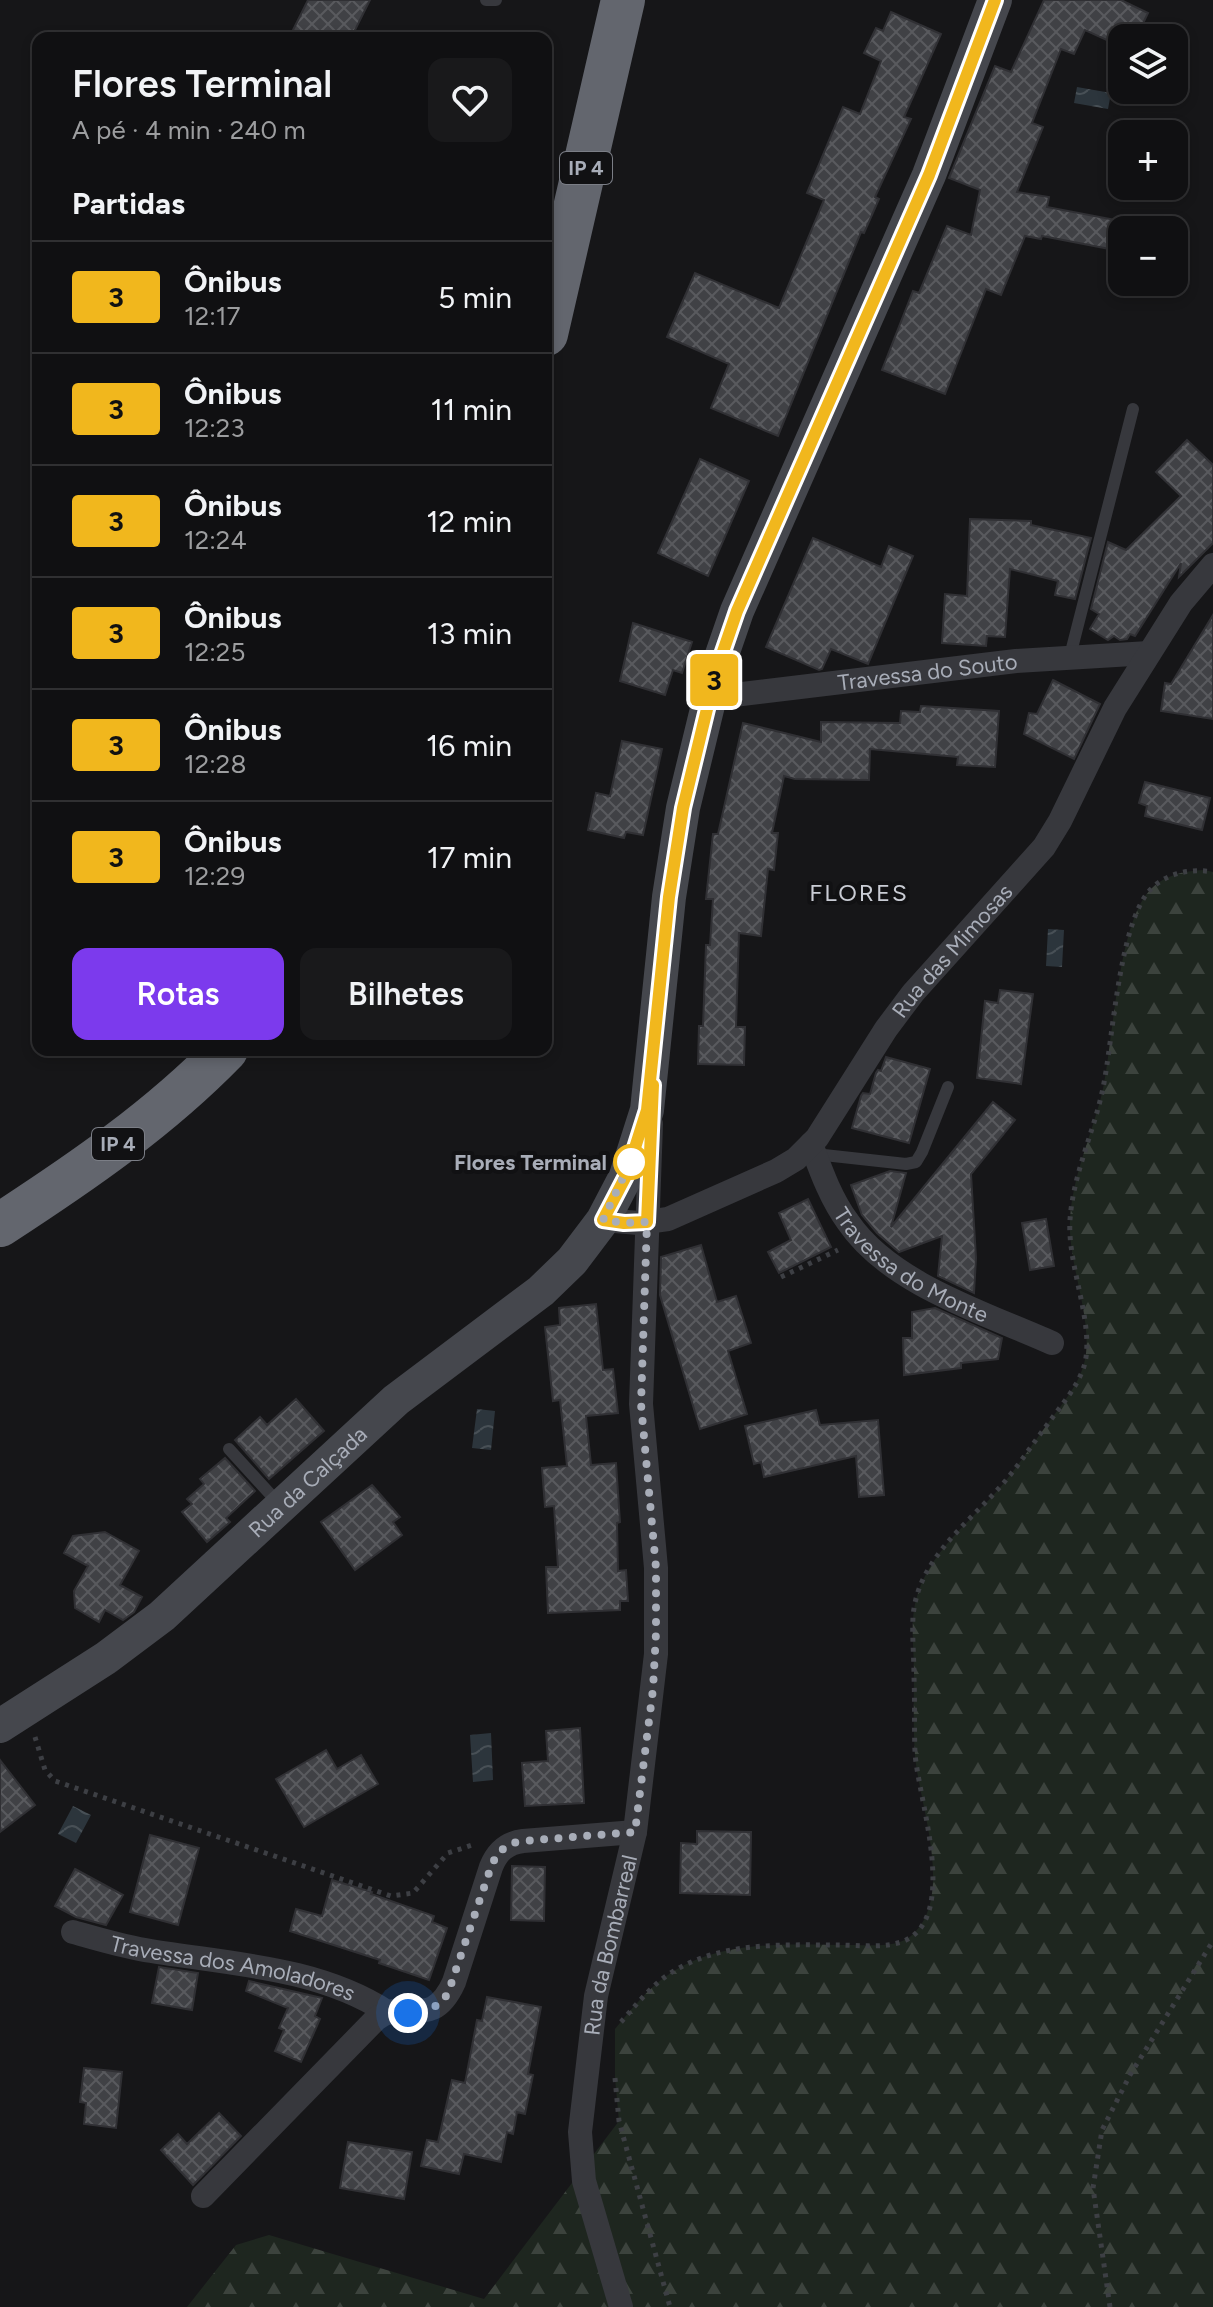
<!DOCTYPE html>
<html lang="pt">
<head>
<meta charset="utf-8">
<style>
  body { margin:0; font-family:Figtree,sans-serif; background:#19191b; color:#f1f3f6; height:100vh; display:flex; flex-direction:column; font-size:30px; white-space:nowrap }
  * { box-sizing:border-box; margin:0 }
  p { font-size:26px; color:#9c9d9f }
  .icon { flex:none; width:44px; height:44px; fill:none; stroke:currentColor; stroke-width:2; stroke-linecap:round; stroke-linejoin:round }
  .map { position:relative; flex:1; overflow:hidden }
  .panel { position:absolute; left:32px; top:32px; width:520px; height:1024px; display:flex; flex-direction:column; background:#101012; border-radius:16px; box-shadow:0 4px 12px #0003,0 0 0 2px #303032 }
  .panel>* { flex:none }
  .badge { padding:0 16px; border-radius:6px; font-size:28px; line-height:52px }
  .buttons { position:absolute; left:1108px; top:24px; display:grid; gap:16px }
  .buttons a { display:grid; place-items:center; width:80px; height:80px; border-radius:16px; background:#101012; box-shadow:0 4px 12px #0003,0 0 0 2px #303032; font-size:40px }
  .you { position:absolute; width:40px; height:40px; margin:-20px; border:6px solid #fff; border-radius:50%; background:#1a73e8; box-shadow:0 0 0 12px #1a73e833 }
  .map>.badge { position:absolute; translate:-50% -50%; box-shadow:0 0 0 4px #fff }
  h2 { padding:0 40px; font-size:30px; line-height:72px }
  .round { display:grid; place-items:center; flex:none; width:84px; height:84px; border-radius:16px; background:#19191b }
  .overview { display:flex; align-items:center; justify-content:space-between; height:136px; padding:0 40px }
  h1 { font-size:38px; font-weight:600; line-height:60px }
  .action { display:flex; gap:16px; margin-top:auto; padding:16px 40px }
  .action a { flex:1; height:92px; border-radius:16px; background:#7c3aed; color:#fff; font-size:32px; font-weight:600; line-height:92px; text-align:center }
  .action a+a { background:#19191b; color:#f1f3f6 }
  ul { padding:0; list-style:none }
  li { display:flex; align-items:center; gap:24px; height:112px; padding:0 40px; border-top:2px solid #303032 }
  li div { flex:1 }
  li b { display:block; font-size:30px }
  li em { font-style:normal }
  li .badge { min-width:88px; font-weight:700; text-align:center }
  .map>svg:first-child { display:block }
  .forest { fill:url(#forest-firs) }
  .water { fill:url(#water-waves) }
  .building { fill:url(#building-cross-hatch); stroke:#303034; stroke-width:2 }
  .lines { fill:none; stroke-linecap:round; stroke-linejoin:round }
  .path { stroke:#3d3f44; stroke-width:5; stroke-dasharray:4 6; stroke-linecap:butt }
  .lane { stroke:#37383d; stroke-width:12 }
  .street { stroke:#37383d; stroke-width:24 }
  .secondary { stroke:#45474d; stroke-width:34 }
  .highway { stroke:#63666e; stroke-width:44 }
  .line-casing { stroke:#fff; stroke-width:18 }
  .line { stroke:#f1b71d; stroke-width:12 }
  .walk { stroke:#a8adb8; stroke-width:8; stroke-dasharray:0 14.4 }
  .stop-dot { fill:#fff; stroke:#f1b71d; stroke-width:4 }
  .labels { text-anchor:middle; stroke-width:8; stroke-linejoin:round; paint-order:stroke }
  .shield { fill:#111113; stroke:#7b7e86; stroke-width:2 }
  .shield-label { font-size:20px; font-weight:bold; fill:#a8adb8 }
  .street-label { font-size:22px; fill:#a8adb8; stroke:#111113 }
  .stop-label { font-size:22px; font-weight:bold; fill:#a8adb8; stroke:#111113; text-anchor:end }
  .neighbourhood-label { font-size:24px; letter-spacing:2px; fill:#c9ccd4; stroke:#111113 }
</style>
</head>
<body>
<div class="map">
<svg width="1213" height="2307" viewBox="0 0 1213 2307">
  <defs>
    <pattern id="forest-firs" width="22" height="20" patternUnits="userSpaceOnUse" patternTransform="scale(2)"><rect width="22" height="20" fill="#1e261f"/><path d="M5 1l3.5 6h-7zM16 11l3.5 6h-7z" fill="#3c433d"/></pattern>
    <pattern id="water-waves" width="16" height="10" patternUnits="userSpaceOnUse" patternTransform="scale(2)"><rect width="16" height="10" fill="#2c353c"/><path d="M0 5q4-4 8 0t8 0" fill="none" stroke="#485056"/></pattern>
    <pattern id="building-cross-hatch" width="8" height="8" patternUnits="userSpaceOnUse" patternTransform="scale(2)"><rect width="8" height="8" fill="#404145"/><path d="M0 0l8 8M0 8l8-8" fill="none" stroke="#595a5e"/></pattern>
  </defs>
  <rect width="100%" height="100%" fill="#161618"/>
  <path class="forest" d="M1204 870 1213 872V2307H187L236 2245 269 2235 484 2299 619 2121 615 2078V2029C631 2010 647 1989 668 1975 722 1938 791 1945 852 1945 870 1945 897 1948 911 1936 956 1898 919 1805 915 1755 913 1727 914 1699 914 1671 914 1651 911 1630 914 1610 923 1554 970 1524 1004 1483 1020 1463 1034 1442 1049 1422 1062 1404 1078 1386 1084 1364 1095 1323 1068 1266 1070 1221 1072 1175 1093 1133 1103 1089 1113 1040 1118 926 1149 891 1164 875 1184 871 1204 870Z"/>
  <path class="water" d="M1077 87 1111 93 1108 109 1074 103Z
    M1048 929 1064 930 1062 967 1046 966Z
    M477 1409 495 1411 491 1450 472 1448Z
    M491 1733 493 1780 473 1782 470 1735Z
    M73 1806 91 1815 76 1843 58 1834Z"/>
  <path class="building" d="M308 0H370L351 38H305L293 30Z
    M1044 0H1121L1148 13 1136 38H1122V47L1085 30 1074 54 1061 49 1032 123 1043 127 1017 192 1049 197 1047 207 1126 222 1124 230H1122L1120 251 1042 236 1041 239 1025 236 1001 295 986 289 945 394 882 370 913 291 919 293 947 226 971 235 980 190 949 178 995 66 1011 72Z
    M891 12 941 34 904 117 911 119 875 197 879 199 864 233 861 232 778 436 711 408 729 364 667 337 695 273 779 308 824 200 807 193 843 107 860 114 881 61 864 53 876 28 883 31Z
    M1187 440 1213 465V543L1179 577 1181 563 1135 636 1130 634 1127 639 1120 640 1114 636 1108 640 1090 629 1099 614 1091 609 1108 542 1126 550 1181 496 1156 472Z
    M700 459 749 481 708 576 658 553Z
    M970 519 1031 521V525L1091 538 1075 599 1055 595 1058 581 1010 569 1005 637 987 636 986 646 942 643 945 594 967 596Z
    M813 538 881 567 889 546 913 556 868 664 831 649 822 669 819 670 766 647Z
    M1213 615V719L1161 711 1165 683 1171 684Z
    M633 623 692 642 682 673 673 670 665 695 620 681Z
    M1053 680 1100 704 1074 759 1024 734 1029 713 1037 714Z
    M921 706 999 711 995 767 957 765 958 757 870 749 869 780 795 779 784 776 772 833H778L774 870 768 869 761 936 739 933 736 1027H745L744 1065 698 1064 699 1026H703L706 945H710L713 899H706L713 834H718L743 723 821 742V722L900 723 901 711 920 712Z
    M622 741 662 749 643 835 626 832 624 838 588 830 596 793 610 796Z
    M1145 782 1210 798 1202 830 1145 816 1147 806 1139 803Z
    M1000 990 1033 994 1021 1084 977 1078 985 1001 998 1003Z
    M886 1057 930 1069 909 1143 852 1128 861 1096 863 1093 870 1094 876 1073 878 1070 881 1071Z
    M993 1102 1015 1120 971 1174 976 1258 974 1293 938 1276 942 1236 899 1252 877 1233 862 1215 851 1185 890 1171 906 1173 891 1227Z
    M808 1199 831 1247 779 1273 768 1252 791 1240 779 1213Z
    M1046 1219 1054 1266 1030 1270 1022 1223Z
    M701 1245 717 1302 736 1296 751 1343 728 1351 747 1414 700 1429 660 1295 661 1257Z
    M596 1304 603 1370 613 1369 618 1413 586 1416 591 1465 616 1463 620 1522 617 1523 618 1571 626 1570 628 1601H620V1610L548 1613 546 1567H558L554 1506 545 1507 542 1468 567 1466 560 1400 553 1401 545 1327 560 1325 559 1308Z
    M935 1308 1002 1338 998 1359 961 1363V1368L904 1375 903 1338H912V1312Z
    M296 1399 324 1431 269 1479 235 1440 260 1417 267 1425Z
    M816 1410 820 1425 878 1420 884 1495 859 1497 856 1456 764 1477 761 1462 754 1464 745 1426Z
    M225 1458 255 1491 226 1518 230 1522 207 1542 182 1512 192 1504 187 1499 204 1484 200 1479Z
    M372 1485 400 1517 393 1522 402 1535 355 1570 321 1522Z
    M105 1532 139 1551 120 1585 142 1597 134 1612 123 1620 105 1610 99 1622 75 1608 74 1591 88 1566 64 1553 73 1536Z
    M580 1728 584 1803 525 1806 522 1763 548 1761 546 1731Z
    M326 1750 337 1769 361 1755 378 1784 304 1827 276 1779Z
    M0 1760 35 1805 0 1832Z
    M697 1831 751 1832 750 1895 680 1893 681 1843 697 1844Z
    M150 1835 199 1848 178 1925 130 1912Z
    M512 1866 545 1867 544 1921 511 1920Z
    M75 1869 123 1895 106 1925 76 1917 55 1906Z
    M332 1880 372 1892 371 1894 434 1916 432 1922 447 1928 429 1980 379 1963 380 1960 290 1931 296 1909 322 1916Z
    M159 1967 198 1973 192 2010 152 2003Z
    M249 1981 322 1998 315 2016 320 2019 301 2062 275 2051 284 2030 279 2028 288 2008 246 1991Z
    M487 1997 541 2007 528 2074 533 2075 525 2114 517 2112 513 2134 507 2132 501 2162 464 2154 459 2174 421 2166 427 2140 438 2142 452 2080 465 2083 477 2020 482 2021Z
    M84 2068 122 2072 116 2128 84 2124 86 2103 80 2102Z
    M219 2113 241 2136 193 2185 161 2150 178 2134 187 2144Z
    M348 2142 412 2152 404 2199 340 2188Z"/>
  <g class="lines">
    <path class="path" d="M781 1277 838 1250
      M35 1737 45 1770 55 1781 391 1896 413 1893 448 1853 472 1845
      M621 2022C636 2005 650 1987 669 1974 720 1941 781 1945 838 1945 859 1945 887 1949 906 1940 959 1914 918 1798 915 1753 914 1728 915 1703 914 1677 914 1657 912 1637 913 1617 917 1561 965 1526 1000 1487 1018 1467 1033 1443 1050 1421 1063 1403 1079 1385 1085 1363 1094 1321 1067 1265 1070 1220 1073 1174 1094 1132 1103 1088 1113 1040 1119 923 1150 890 1166 873 1191 868 1213 872
      M615 2078 619 2121 670 2307
      M1110 2307 1093 2188 1102 2130 1130 2075 1213 1941"/>
    <path class="lane" d="M486 0H496
      M1070 656 1133 409
      M815 1154 906 1164 916 1162 922 1152 948 1087
      M229 1449 281 1506"/>
    <g class="street">
      <path id="s1" d="M709 698 1016 661 1149 653"/>
      <path id="s2" d="M811 1144C821 1171 831 1199 848 1222 890 1284 985 1313 1052 1343"/>
      <path id="s3" d="M603 1220 639 1223 668 1219 776 1171 796 1159 817 1138 886 1029 913 993 1044 847 1060 821 1115 708 1181 603 1213 565"/>
      <path id="s4" d="M73 1932C99 1939 124 1947 151 1951 229 1964 318 1967 387 2012"/>
      <path d="M203 2196 376 2019C405 1996 431 2033 454 1982L491 1867C497 1852 506 1843 523 1841L635 1832"/>
      <path id="s5" d="M621 2307 584 2181 580 2132 596 1996 635 1832 656 1654V1568L641 1404 651 1124"/>
    </g>
    <path class="secondary" id="s6" d="M0 1726 106 1658 162 1616 396 1400 541 1291 572 1261 603 1220 626 1176 647 1110 669 897 683 808 716 672 737 611 929 175 995 0"/>
    <path class="highway" d="M546 334 623 0
      M0 1225C80 1173 159 1119 226 1050"/>
  </g>
  <g class="lines">
    <defs>
      <path id="line" d="M653 1085 647 1222 624 1223 603 1220 626 1176 647 1110 669 897 683 808 716 672 737 611 929 175 995 0"/>
    </defs>
    <use href="#line" class="line-casing"/>
    <use href="#line" class="line"/>
    <path class="walk" d="M408 2013C425 2014 439 2007 448 1993L491 1867C497 1852 506 1843 523 1841L635 1832 653 1689 656 1633V1568L641 1404 647 1222 624 1223 603 1220 635 1152 631 1162"/>
  </g>
  <circle class="stop-dot" cx="631" cy="1162" r="16"/>
  <g class="labels">
    <g class="shield">
      <rect x="560" y="152" width="52" height="32" rx="6"/>
      <rect x="92" y="1128" width="52" height="32" rx="6"/>
    </g>
    <g class="shield-label">
      <text x="586" y="175">IP 4</text>
      <text x="118" y="1151">IP 4</text>
    </g>
    <g class="street-label">
      <text dy="8" stroke="none"><textPath href="#s1" startOffset="220">Travessa do Souto</textPath></text>
      <text dy="8" stroke="none"><textPath href="#s3" startOffset="468">Rua das Mimosas</textPath></text>
      <text dy="8" stroke="none"><textPath href="#s2" startOffset="164">Travessa do Monte</textPath></text>
      <text dy="8" stroke="none"><textPath href="#s6" startOffset="394">Rua da Calçada</textPath></text>
      <text dy="8" stroke="none"><textPath href="#s5" startOffset="370">Rua da Bombarreal</textPath></text>
      <text dy="8" stroke="none"><textPath href="#s4" startOffset="164">Travessa dos Amoladores</textPath></text>
    </g>
    <g class="stop-label">
      <text x="607" y="1170">Flores Terminal</text>
    </g>
    <g class="neighbourhood-label">
      <text x="859" y="901">FLORES</text>
    </g>
  </g>
</svg>
<div class="buttons">
<a><svg class="icon" aria-label="layers" viewBox="0 0 24 24"><path d="M12 4l9 5-9 5-9-5zM3 14l9 5 9-5"/></svg></a>
<a>+</a>
<a>−</a>
</div>
<div class="you" style="left:408px;top:2013px"></div>
<b class="badge" style="left:714px;top:680px;background:#f1b71d;color:#111">3</b>
<section class="panel">
<div class="overview"><div><h1>Flores Terminal</h1><p>A pé · 4 min · 240 m</p></div><a class="round"><svg class="icon" aria-label="heart" viewBox="0 0 24 24"><path d="M12 20l-8-8c-3-5 5-10 8-4 3-6 11-1 8 4z"/></svg></a></div>
<h2>Partidas</h2>
<ul>
<li><span class="badge" style="background:#f1b71d;color:#111">3</span><div><b>Ônibus</b><p>12:17</p></div><em>5 min</em></li>
<li><span class="badge" style="background:#f1b71d;color:#111">3</span><div><b>Ônibus</b><p>12:23</p></div><em>11 min</em></li>
<li><span class="badge" style="background:#f1b71d;color:#111">3</span><div><b>Ônibus</b><p>12:24</p></div><em>12 min</em></li>
<li><span class="badge" style="background:#f1b71d;color:#111">3</span><div><b>Ônibus</b><p>12:25</p></div><em>13 min</em></li>
<li><span class="badge" style="background:#f1b71d;color:#111">3</span><div><b>Ônibus</b><p>12:28</p></div><em>16 min</em></li>
<li><span class="badge" style="background:#f1b71d;color:#111">3</span><div><b>Ônibus</b><p>12:29</p></div><em>17 min</em></li>
</ul>
<div class="action"><a>Rotas</a><a>Bilhetes</a></div>
</section>
</div>
</body>
</html>
